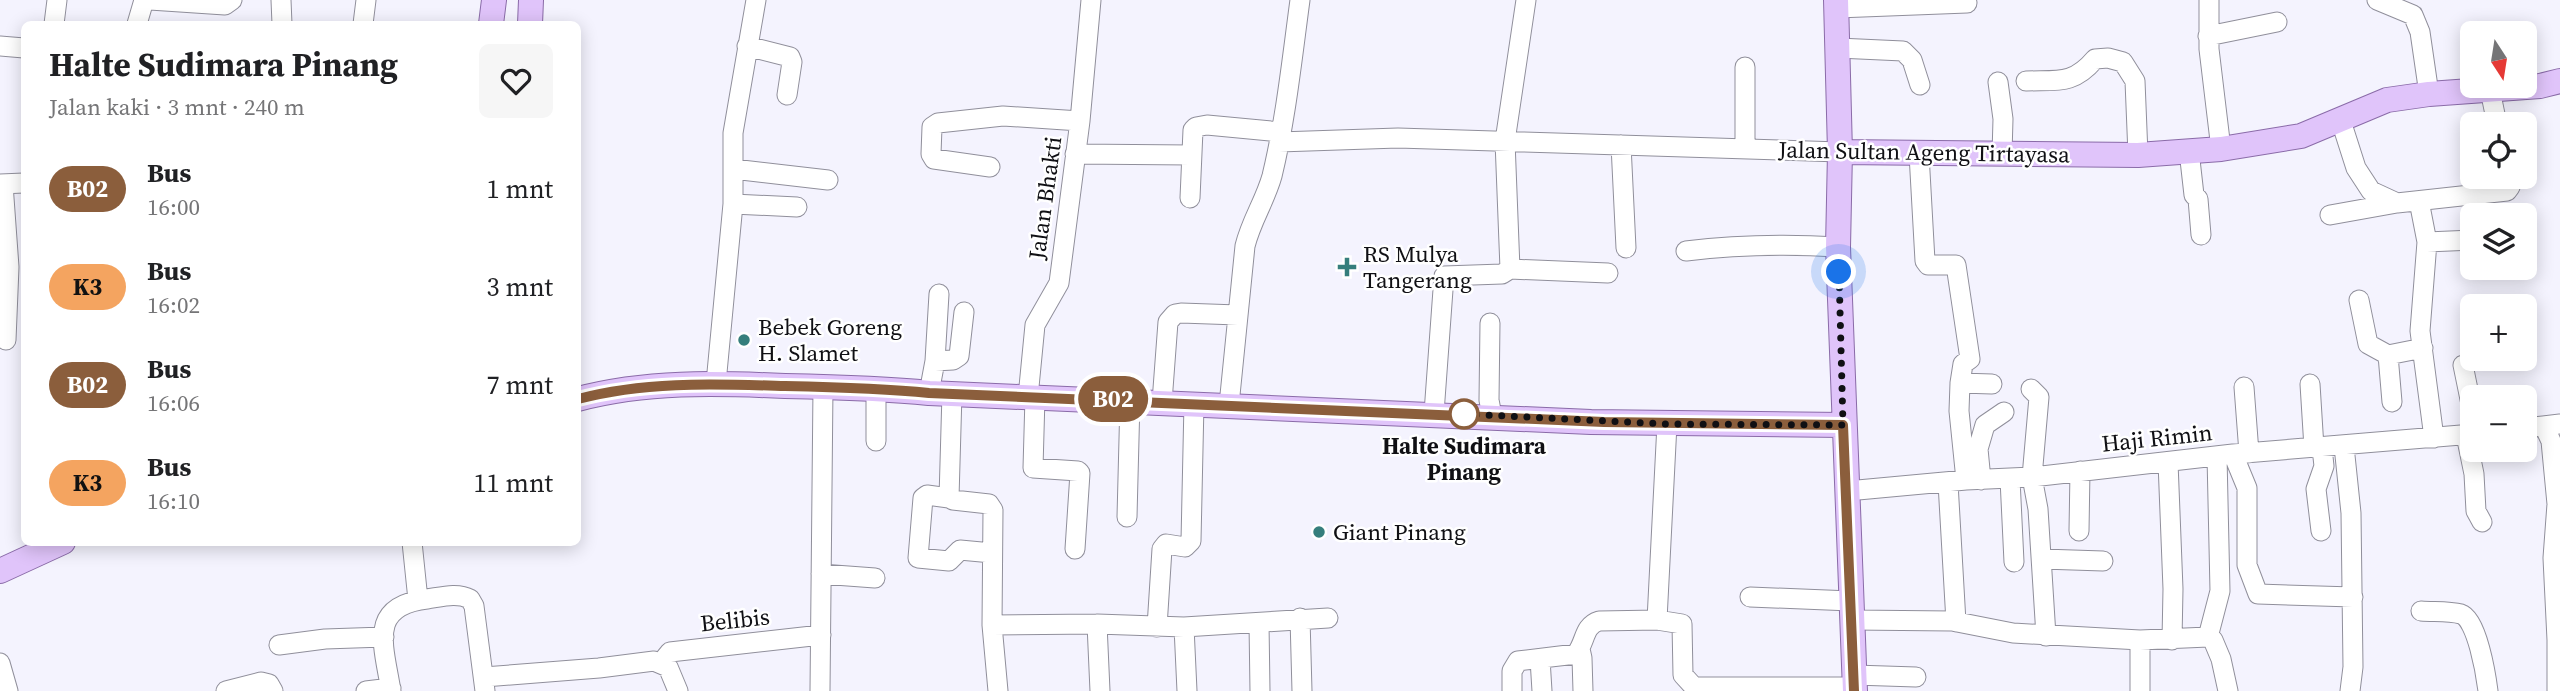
<!DOCTYPE html>
<html lang="id">
<head>
<meta charset="utf-8">
<style>
  body { margin:0; font-family:"Source Serif 4",serif; background:#f6f6f6; color:#202124; height:100vh; display:flex; flex-direction:column; font-size:26px; white-space:nowrap }
  * { box-sizing:border-box; margin:0 }
  p { font-size:23px; color:#757577 }
  .icon { flex:none; width:38px; height:38px; fill:none; stroke:currentColor; stroke-width:2; stroke-linecap:round; stroke-linejoin:round }
  .map { position:relative; flex:1; overflow:hidden }
  .details { position:absolute; left:21px; top:21px; width:560px; height:525px; display:flex; flex-direction:column; background:#fff; border-radius:10px; box-shadow:0 4px 18px #0003 }
  .details>* { flex:none }
  .badge { padding:0 14px; border-radius:23px; font-size:24px; line-height:46px }
  .needle { width:46px; rotate:168deg }
  .fabs { position:absolute; left:2460px; top:21px; display:grid; gap:14px }
  .fabs a { display:grid; place-items:center; width:77px; height:77px; border-radius:10px; background:#fff; box-shadow:0 4px 18px #0003; font-size:35px }
  .you { position:absolute; width:35px; height:35px; margin:-18px; border:5px solid #fff; border-radius:50%; background:#1a73e8; box-shadow:0 0 0 10px #1a73e833 }
  .map>.badge { position:absolute; translate:-50% -50%; box-shadow:0 0 0 4px #fff }
  .round { display:grid; place-items:center; flex:none; width:74px; height:74px; border-radius:10px; background:#f6f6f6 }
  .overview { display:flex; align-items:center; justify-content:space-between; height:119px; padding:0 28px }
  h1 { font-size:33px; font-weight:700; line-height:52px }
  ul { padding:0; list-style:none }
  li { display:flex; align-items:center; gap:21px; height:98px; padding:0 28px }
  li div { flex:1 }
  li b { display:block; font-size:26px }
  li em { font-style:normal }
  li .badge { min-width:77px; font-weight:700; text-align:center }
  .map>svg:first-child { display:block }
  .lines { fill:none; stroke-linecap:round; stroke-linejoin:round }
  .minor-casing { stroke:#908f9b; stroke-width:21 }
  .major-casing { stroke:#8a6ba8; stroke-width:26 }
  .minor { stroke:#fff; stroke-width:19 }
  .major { stroke:#e0c4fa; stroke-width:24 }
  .line-casing { stroke:#fff; stroke-width:16 }
  .line { stroke:#8b5e3c; stroke-width:10 }
  .walk { stroke:#101014; stroke-width:7; stroke-dasharray:0 12.6 }
  .poi-dot { fill:#357e7c; stroke:#fff; stroke-width:2.5 }
  .stop-dot { fill:#fff; stroke:#8b5e3c; stroke-width:3.5 }
  .labels { text-anchor:middle; stroke-width:5; stroke-linejoin:round; paint-order:stroke }
  .street-label { font-size:23px; fill:#101014; stroke:#fff }
  .poi-label { font-size:23px; fill:#101014; stroke:#fff; text-anchor:start }
  .stop-label { font-size:23px; font-weight:bold; fill:#101014; stroke:#fff }
</style>
</head>
<body>
<div class="map">
<svg width="2560" height="691" viewBox="0 0 2560 691">
  <rect width="100%" height="100%" fill="#f4f3fe"/>
  <g class="lines">
    <defs>
      <path id="minor" d="M150 0 225 5 232 0
        M281 0 282 24
        M2209 0V49L2221 149
        M2377 0 2413 15 2420 32 2429 94
        M1837 8 1967 3
        M54 24 57 0
        M137 24 144 0
        M363 24 366 0
        M2208 36 2277 22
        M0 46 24 48
        M747 46 790 57 792 62 787 95
        M1838 48 1903 51 1912 60 1920 85
        M2026 81C2058 80 2073 85 2095 59L2108 58 2123 62 2135 81 2138 155
        M1998 82 2003 119 2002 154
        M2490 90 2497 124
        M2340 118 2356 168 2371 191 2397 203
        M1279 142 1398 138 1840 152
        M1621 145 1626 248
        M1745 149V67
        M2189 151 2194 195 2198 199 2201 235
        M1075 154 1191 155
        M1919 154 1925 261 1928 265H1956L1970 359 1963 364 1960 383
        M990 167 934 159 931 154 932 127 938 123 1003 116 1080 121
        M733 169 828 180
        M0 184 24 183
        M3 184 9 267 6 340
        M1190 198 1193 130 1196 127 1207 125 1281 132
        M2419 201 2427 242 2420 331 2434 438
        M733 204 797 207
        M2330 215 2397 203 2507 191 2510 187 2507 177
        M2427 242 2473 240
        M1686 251C1736 245 1787 244 1838 247
        M1510 269 1505 141 1526 0
        M2359 300 2368 344 2388 355 2423 348
        M1490 323 1489 400 1492 416
        M2388 355 2392 402
        M935 361 939 294
        M2463 365 2473 414
        M716 383 733 204V133L756 0
        M2310 384 2314 448
        M2244 387 2249 453
        M2031 389 2039 397 2032 477 2038 509 2046 636
        M929 393 935 361 953 360 959 356 964 312
        M952 393 949 498 953 500 989 504 993 510 992 625 998 691
        M1028 397 1035 325 1059 283 1080 121 1091 0
        M1035 397 1033 468 1078 471 1080 473 1075 549
        M1162 402 1168 322 1175 314 1181 313 1238 315
        M1229 405 1245 246C1251 221 1265 201 1272 176 1286 118 1292 59 1300 0
        M1434 413 1444 276 1502 274 1510 269 1608 273
        M2544 426 2551 441 2557 504 2553 558 2557 640V691
        M2525 428 2560 424
        M2466 435 2474 474 2476 511 2482 522
        M876 441V388
        M2344 446 2351 513 2353 667 2350 691
        M2233 454 2247 488V565L2258 594 2353 597
        M2168 462 2173 589 2172 640
        M2010 479 2014 562
        M1966 480 1959 411 1960 383 1992 384
        M1981 480 1978 449 1985 425 2004 412
        M1948 483 1956 622
        M1847 491 1966 480 2032 477 2233 454 2473 434
        M949 498 927 495 923 498 918 558 949 561 960 550 992 553
        M1127 517 1130 400
        M2079 531 2080 471
        M2321 531 2316 489 2324 466 2322 448
        M412 542 418 600
        M2042 559 2103 561
        M821 574 875 578
        M1750 597 1851 601
        M2421 611C2434 612 2449 611 2461 614 2477 619 2486 675 2488 691
        M1300 618 1302 691
        M1657 620 1667 424
        M1852 620 1952 621 2013 633 2140 640V691
        M1259 623 1260 691
        M1097 624 1100 691
        M992 625 1097 624 1184 627 1328 618
        M1157 627 1162 549 1166 544 1185 547 1191 541 1194 403
        M1184 627 1187 691
        M2208 637 2220 591 2217 456
        M2140 640 2208 637 2213 640 2221 659 2228 691
        M279 645 325 639 384 637
        M1580 649 1582 658 1583 691
        M1540 659 1542 691
        M0 663 8 691
        M661 663 670 652 821 635
        M1854 675 1916 677
        M484 677 599 668 654 661 668 667 678 691
        M226 691 261 682 269 684 273 691
        M366 691 391 688
        M391 691C384 646 367 606 427 599 441 597 457 592 470 599L474 606 485 691
        M820 691 823 387
        M1512 691V671L1518 661 1576 654C1586 642 1583 626 1599 621L1657 620 1682 624 1683 675 1694 687H1854"/>
      <path id="major" d="M1836 0 1840 152 1838 247 1855 691
        M491 24 494 0
        M530 24 531 0
        M1840 152 2138 155 2221 149 2301 136 2387 100 2429 94 2540 86 2560 81
        M578 399C646 381 715 383 785 386 833 387 881 388 929 393L1591 422 1843 425
        M0 571 63 542"/>
    </defs>
    <use href="#minor" class="minor-casing"/>
    <use href="#major" class="major-casing"/>
    <use href="#minor" class="minor"/>
    <use href="#major" class="major"/>
  </g>
  <g class="lines">
    <defs>
      <path id="line" d="M578 399C646 381 715 384 785 386 833 387 881 388 929 393L1604 422 1843 425 1854 691"/>
    </defs>
    <use href="#line" class="line-casing"/>
    <use href="#line" class="line"/>
    <path class="walk" d="M1464 414 1667 424 1843 425 1839 272"/>
  </g>
  <g class="poi-dot">
    <path d="M1343.5 256.5h7v7h7v7h-7v7h-7v-7h-7v-7h7z"/>
    <circle cx="744" cy="340" r="7"/>
    <circle cx="1319" cy="532" r="7"/>
  </g>
  <circle class="stop-dot" cx="1464" cy="414" r="14"/>
  <g class="labels">
    <g class="street-label">
      <text transform="translate(1924 152) rotate(1)" y="8">Jalan Sultan Ageng Tirtayasa</text>
      <text transform="translate(1045 198) rotate(-82)" y="8">Jalan Bhakti</text>
      <text transform="translate(2157 438) rotate(-6)" y="8">Haji Rimin</text>
      <text transform="translate(735 620) rotate(-6)" y="8">Belibis</text>
    </g>
    <g class="poi-label">
      <text x="1363" y="262">RS Mulya<tspan x="1363" dy="26">Tangerang</tspan></text>
      <text x="758" y="335">Bebek Goreng<tspan x="758" dy="26">H. Slamet</tspan></text>
      <text x="1333" y="540">Giant Pinang</text>
    </g>
    <g class="stop-label">
      <text x="1464" y="454">Halte Sudimara<tspan x="1464" dy="26">Pinang</tspan></text>
    </g>
  </g>
</svg>
<div class="fabs">
<a><svg class="needle" viewBox="-14 -14 28 28"><path d="M0-13l5 13h-10z" fill="#e53935"/><path d="M0 13l5-13h-10z" fill="#757577"/></svg></a>
<a><svg class="icon" aria-label="locate" viewBox="0 0 24 24"><circle cx="12" cy="12" r="6"/><path d="M12 2v4M12 18v4M2 12h4M18 12h4"/></svg></a>
<a><svg class="icon" aria-label="layers" viewBox="0 0 24 24"><path d="M12 4l9 5-9 5-9-5zM3 14l9 5 9-5"/></svg></a>
<a>+</a>
<a>−</a>
</div>
<div class="you" style="left:1839px;top:272px"></div>
<b class="badge" style="left:1113px;top:399px;background:#8b5e3c;color:#fff">B02</b>
<section class="details">
<div class="overview"><div><h1>Halte Sudimara Pinang</h1><p>Jalan kaki · 3 mnt · 240 m</p></div><a class="round"><svg class="icon" aria-label="heart" viewBox="0 0 24 24"><path d="M12 20l-8-8c-3-5 5-10 8-4 3-6 11-1 8 4z"/></svg></a></div>
<ul>
<li><span class="badge" style="background:#8b5e3c;color:#fff">B02</span><div><b>Bus</b><p>16:00</p></div><em>1 mnt</em></li>
<li><span class="badge" style="background:#f4a460;color:#111">K3</span><div><b>Bus</b><p>16:02</p></div><em>3 mnt</em></li>
<li><span class="badge" style="background:#8b5e3c;color:#fff">B02</span><div><b>Bus</b><p>16:06</p></div><em>7 mnt</em></li>
<li><span class="badge" style="background:#f4a460;color:#111">K3</span><div><b>Bus</b><p>16:10</p></div><em>11 mnt</em></li>
</ul>
</section>
</div>
</body>
</html>
